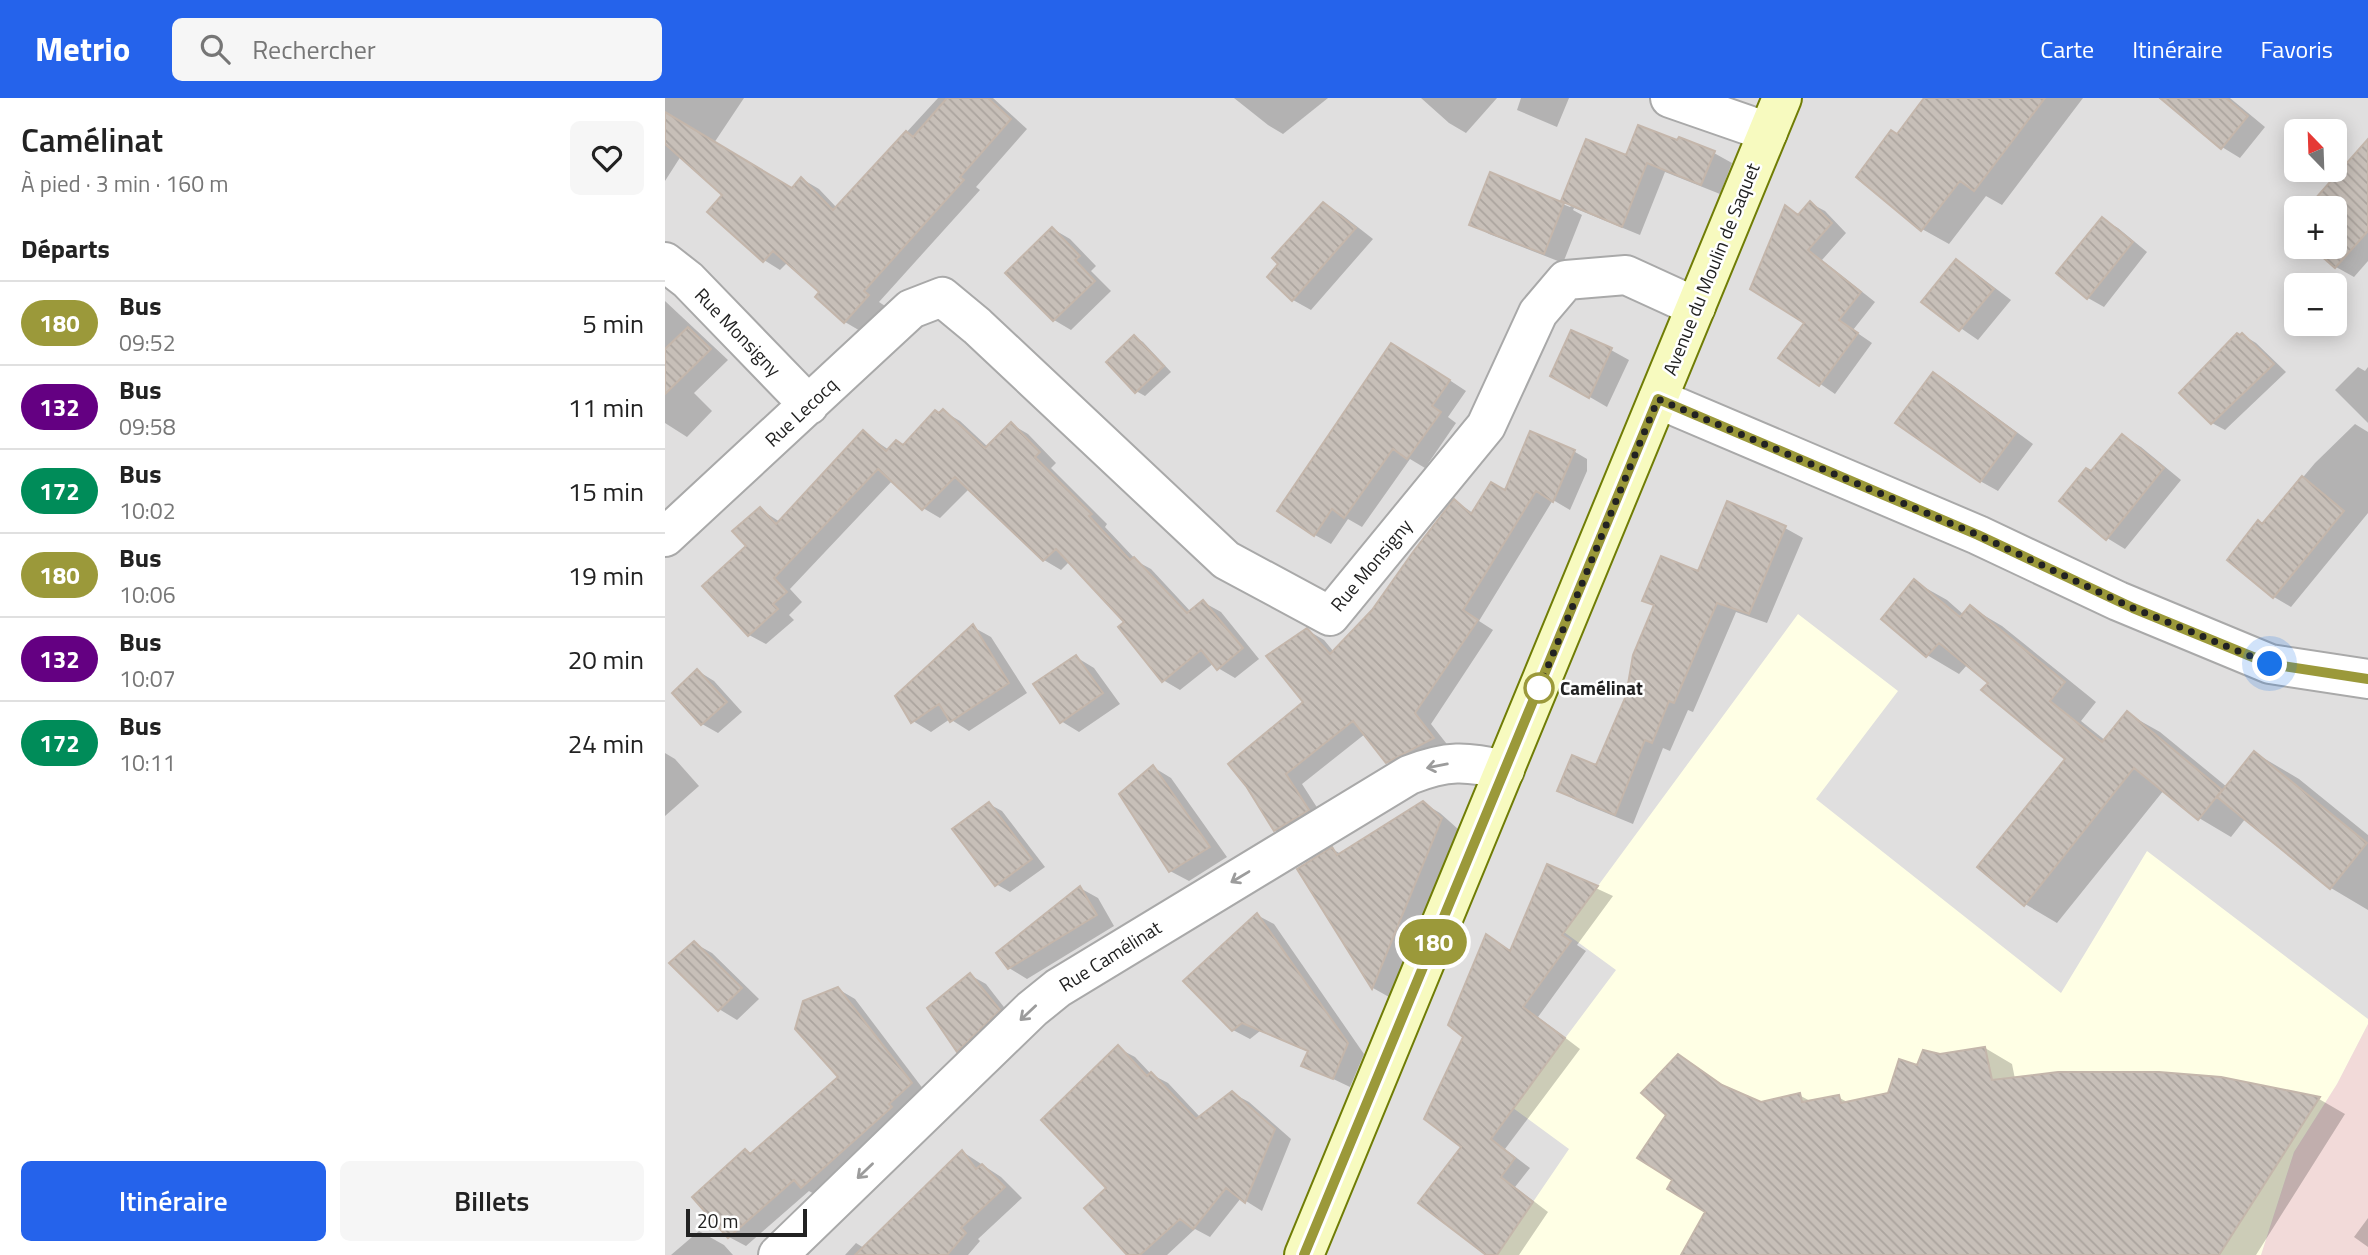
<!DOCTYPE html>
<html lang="fr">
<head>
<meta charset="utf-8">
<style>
  body { margin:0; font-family:"Titillium Web",sans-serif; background:#f6f6f6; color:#222; height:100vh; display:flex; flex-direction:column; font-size:26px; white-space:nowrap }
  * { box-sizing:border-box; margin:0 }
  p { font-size:23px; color:#767676 }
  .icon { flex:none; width:38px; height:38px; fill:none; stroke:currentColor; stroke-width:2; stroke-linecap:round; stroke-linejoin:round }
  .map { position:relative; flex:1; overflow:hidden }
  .details { display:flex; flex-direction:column; background:#fff; width:665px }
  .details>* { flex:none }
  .badge { padding:0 14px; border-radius:23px; font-size:24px; line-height:46px }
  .needle { width:46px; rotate:337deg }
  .controls { position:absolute; left:1619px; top:21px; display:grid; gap:14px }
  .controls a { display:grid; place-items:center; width:63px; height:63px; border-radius:10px; background:#fff; box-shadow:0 4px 18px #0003; font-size:35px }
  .scale { position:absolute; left:21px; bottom:18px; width:121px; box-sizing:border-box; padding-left:7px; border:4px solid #222; border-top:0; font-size:19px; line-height:24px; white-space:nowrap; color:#222; -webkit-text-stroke:5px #fff; paint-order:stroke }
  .you { position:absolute; width:35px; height:35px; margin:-18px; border:5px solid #fff; border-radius:50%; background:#1a73e8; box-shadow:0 0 0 10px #1a73e833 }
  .map>.badge { position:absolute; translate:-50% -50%; box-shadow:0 0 0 4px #fff }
  h2 { padding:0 21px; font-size:26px; line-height:63px }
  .round { display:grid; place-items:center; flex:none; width:74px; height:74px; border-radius:10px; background:#f6f6f6 }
  .headline { display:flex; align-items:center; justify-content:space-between; height:119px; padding:0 21px }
  h1 { font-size:33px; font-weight:600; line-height:52px }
  .button { display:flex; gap:14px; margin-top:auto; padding:14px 21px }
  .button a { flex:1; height:80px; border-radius:10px; background:#2563eb; color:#fff; font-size:28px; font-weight:600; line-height:80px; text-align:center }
  .button a+a { background:#f6f6f6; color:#222 }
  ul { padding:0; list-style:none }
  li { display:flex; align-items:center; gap:21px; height:84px; padding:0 21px; border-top:2px solid #e0e0e0 }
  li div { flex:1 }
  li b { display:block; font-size:26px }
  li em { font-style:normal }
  li .badge { min-width:77px; font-weight:700; text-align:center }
  header { display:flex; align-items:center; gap:42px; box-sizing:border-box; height:98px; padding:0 35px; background:#2563eb; color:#fff }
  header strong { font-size:33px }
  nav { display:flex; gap:38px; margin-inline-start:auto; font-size:24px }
  .search { width:490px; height:63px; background:#f6f6f6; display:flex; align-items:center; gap:18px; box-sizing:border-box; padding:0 24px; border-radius:10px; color:#767676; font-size:26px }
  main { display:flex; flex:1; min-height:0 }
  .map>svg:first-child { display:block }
  .residential { fill:#e0dfdf; fill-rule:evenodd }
  .commercial { fill:#f2dad9 }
  .education { fill:#ffffe5 }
  .shadow { fill:#0003 }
  .building { fill:url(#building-back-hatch); stroke:#c4b6ab; stroke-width:2 }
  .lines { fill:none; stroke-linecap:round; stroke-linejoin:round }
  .street-casing { stroke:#a9a9a9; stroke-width:42 }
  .secondary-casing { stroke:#707d05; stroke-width:42 }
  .street { stroke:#fff; stroke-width:38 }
  .secondary { stroke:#f7fabf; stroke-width:38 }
  .oneway { stroke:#9c9c9c }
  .line-casing { stroke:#fff; stroke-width:16 }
  .line { stroke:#9b993a; stroke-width:10 }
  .walk { stroke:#222; stroke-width:7; stroke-dasharray:0 12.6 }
  .stop-dot { fill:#fff; stroke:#9b993a; stroke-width:3.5 }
  .labels { text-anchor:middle; stroke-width:5; stroke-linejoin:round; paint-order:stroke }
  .street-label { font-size:19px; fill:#222; stroke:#fff }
  .stop-label { font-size:19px; font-weight:bold; fill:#222; stroke:#fff; text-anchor:start }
</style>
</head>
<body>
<header>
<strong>Metrio</strong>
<div class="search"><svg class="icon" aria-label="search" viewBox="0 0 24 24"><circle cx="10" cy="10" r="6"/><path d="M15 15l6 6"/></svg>Rechercher</div>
<nav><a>Carte</a><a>Itinéraire</a><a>Favoris</a></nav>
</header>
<main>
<section class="details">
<div class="headline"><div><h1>Camélinat</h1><p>À pied · 3 min · 160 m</p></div><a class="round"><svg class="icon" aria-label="heart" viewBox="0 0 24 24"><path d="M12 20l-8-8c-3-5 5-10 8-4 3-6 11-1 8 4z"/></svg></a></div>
<h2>Départs</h2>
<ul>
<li><span class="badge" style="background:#9b993a;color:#fff">180</span><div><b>Bus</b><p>09:52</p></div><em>5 min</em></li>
<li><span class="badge" style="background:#640082;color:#fff">132</span><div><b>Bus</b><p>09:58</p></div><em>11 min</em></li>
<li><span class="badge" style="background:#008c59;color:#fff">172</span><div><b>Bus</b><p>10:02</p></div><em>15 min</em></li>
<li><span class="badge" style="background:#9b993a;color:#fff">180</span><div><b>Bus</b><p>10:06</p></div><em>19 min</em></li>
<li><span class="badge" style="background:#640082;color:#fff">132</span><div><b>Bus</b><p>10:07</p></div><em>20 min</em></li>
<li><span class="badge" style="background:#008c59;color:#fff">172</span><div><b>Bus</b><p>10:11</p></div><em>24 min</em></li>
</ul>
<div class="button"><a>Itinéraire</a><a>Billets</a></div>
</section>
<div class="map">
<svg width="1703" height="1157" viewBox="0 0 1703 1157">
  <defs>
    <pattern id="building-back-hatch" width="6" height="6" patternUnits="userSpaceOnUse" patternTransform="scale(1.75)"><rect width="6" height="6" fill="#c7bfb8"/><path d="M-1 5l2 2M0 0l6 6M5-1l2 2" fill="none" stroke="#aba49e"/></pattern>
  </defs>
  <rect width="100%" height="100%" fill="#f2efe9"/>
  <path class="residential" d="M0 0H1703V1157H0ZM1631 33H1670V72H1631ZM1631 110H1670V149H1631ZM1631 187H1670V226H1631Z"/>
  <path class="commercial" d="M1703 926V1157H1596L1629 1054 1672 986Z"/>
  <path class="education" d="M1133 516 1233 593 1151 701 1396 895 1482 753 1703 921V926L1672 986 1629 1054 1596 1157H832L904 1051 848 1010 951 872 899 834Z"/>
  <path class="shadow" d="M0 0H79L49 45 127 92 137 81 154 91 172 110 273 0H328L362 31 311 89 315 92 214 204 220 208 197 234 180 224 153 199 157 194 123 164 115 172 99 162 60 97 16 58 0 83Z
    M569 0H663L618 36 603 27Z
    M756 0H832L801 35 784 25Z
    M856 0H904L892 29 852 12Z
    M1261 0H1418L1337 107 1321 98 1284 146 1257 131Z
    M1494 0H1565L1600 29 1575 60 1557 49Z
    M1015 41 1049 55 1067 65 1055 96 1000 74 975 137 909 110 908 112 917 117 898 165 824 136 806 126 826 77 905 109 962 59 1013 45Z
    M1693 55 1703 61V163L1689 179 1671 169 1648 149H1670V110H1644Z
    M1145 105 1160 113 1181 135 1157 162 1210 204 1188 232 1207 245 1170 296 1116 259 1141 224 1121 109 1135 117Z
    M658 106 676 116 708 141 646 212 628 202Z
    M1437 121 1453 130 1482 154 1439 209 1423 200 1393 175Z
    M388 131 405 141 431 168 426 173 446 193 406 232 389 222 342 175Z
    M1291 163 1309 174 1346 202 1313 242 1258 204Z
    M0 203 63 262 29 295 47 313 22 339 0 325Z
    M1578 237 1591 245 1621 274 1560 332 1547 325Z
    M470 239 478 244 506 274 480 298 471 293Z
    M946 252 964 262 942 309 887 277Z
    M757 264 801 293 783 319 791 325 760 370 745 361 697 429 683 421 666 446 650 437Z
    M1693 269 1700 273 1703 269V325L1670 292Z
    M1268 276 1286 286 1368 346 1333 393 1315 383Z
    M278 313 295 323 323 349 346 326 363 336 391 365 386 370 442 426 440 429 473 464 486 471 526 514 538 504 556 514 594 561 570 580 553 570 549 565 515 592 498 582 462 525 405 463 396 472 379 462 305 390 275 420 258 410 228 382 125 491 137 504 124 517 129 522 101 546 84 537V449L95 411 115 424 198 334 224 352 239 348Z
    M1690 326 1703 334V415L1626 509 1609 499 1598 427 1650 365Z
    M1458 338 1476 349 1516 382 1460 451 1442 440Z
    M905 351 922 361V373L905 412 888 402 814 523 828 532 766 626 785 650 739 674 723 664 700 636 637 686 660 722 627 742 610 732 582 687 641 605 642 532 659 542 669 554 709 513 790 403 808 415Z
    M1063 405 1120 430 1138 440 1102 525 1071 514 1028 614 1023 612 1005 653 998 650 968 726 912 703 895 693 932 670 963 599 990 508 980 502 1034 476Z
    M1250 484 1282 502 1299 517 1305 509 1337 528 1431 604 1416 623 1441 643 1463 616 1495 634 1562 689 1590 655 1634 681 1703 737V812L1666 790 1581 720 1566 739 1534 720 1499 692 1392 825 1360 806 1403 660 1325 585 1303 566 1294 576 1262 557Z
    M308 529 326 539 362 595 304 633 285 621 266 634 248 623Z
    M411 559 429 570 455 606 414 634 396 623Z
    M33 573 49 583 77 614 53 635 37 626Z
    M0 655 10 661 34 688 0 718Z
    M488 669 506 680 562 759 524 783 505 773Z
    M758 705 775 715 793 731 724 899 708 890 634 771 667 751 676 756Z
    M324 706 337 713 380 769 345 794 331 786Z
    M883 768 948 798 912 847 921 853 873 919 915 951 840 1051 865 1070 850 1089 883 1114 854 1157H824L798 1048 800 938 822 838 846 853Z
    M415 790 433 800 449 828 362 881 344 870Z
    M592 817 609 826 699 956 685 989 639 967 644 954 595 933 585 941 568 932Z
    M29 845 47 855 94 901 72 922 54 911Z
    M305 877 321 886 349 922 308 961 293 952Z
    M173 891 190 901 262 996 154 1099 144 1093 81 1148 64 1139 80 1053 88 1057 176 979Z
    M453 950 470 959 486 976 503 985 535 1019 567 995 584 1004 626 1041 597 1113 576 1100 545 1139 530 1131 502 1157H464L444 1090Z
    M1320 950 1347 966 1350 981H1555L1654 1001 1680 1016 1591 1157H1018L1043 1113 1009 1081 1004 1017 1013 958 1069 994 1096 1005 1134 997 1147 1004 1173 999 1184 1005 1224 997 1253 969 1275 958Z
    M298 1054 336 1079 357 1100 313 1141 315 1143 303 1157H180L191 1145 199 1150Z
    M1703 1120V1149L1689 1139Z
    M34 1133 59 1147 68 1157H6Z"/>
  <path class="building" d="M282 0H323L346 21 295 79 299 82 199 193 204 197 179 225 150 199 154 194 108 153 98 164 42 114 57 97 0 46V14L127 90 136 79 168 112 241 33 248 39Z
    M1259 0H1380L1309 93 1295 83 1256 133 1191 79 1226 32 1232 36Z
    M1495 0H1561L1583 18 1556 51Z
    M973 27 1012 42 1014 39 1050 53 1036 87 982 65 957 129 896 103 921 41 961 57Z
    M1703 41V133L1670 170 1646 149H1670V110H1642Z
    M825 74 899 105 879 156 804 127Z
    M1145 103 1167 125 1143 152 1196 194 1174 222 1193 235 1154 288 1113 260 1139 225 1085 191 1120 107 1133 117Z
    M658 104 691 130 627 203 602 179 613 166 607 160Z
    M1437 119 1468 144 1422 201 1391 175Z
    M387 129 415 158 410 162 430 183 388 223 340 175Z
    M1291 161 1329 191 1294 233 1256 204Z
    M23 229 46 251 0 296V251Z
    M906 232 947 250 924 300 885 278Z
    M1572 235 1575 237 1577 235 1609 266 1546 326 1514 295Z
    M469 237 499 268 470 295 441 264Z
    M726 245 785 282 767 308 776 314 742 361 728 351 679 420 667 411 649 438 612 413Z
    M1268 274 1351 335 1315 384 1230 325Z
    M278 311 320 350 346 324 375 354 370 359 427 416 424 418 465 462 469 459 522 515 538 502 578 550 552 572 536 552 497 584 453 529 459 524 391 451 378 463 290 379 257 412 213 371 109 480 122 494 108 506 113 511 83 538 37 488 81 448 67 433 95 409 111 426 198 332 221 353 231 342 238 347 270 312 274 315Z
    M865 333 910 352 888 404 871 393 798 512 813 522 750 615 769 640 721 665 688 623 621 676 644 712 609 733 581 688 563 666 638 604 601 558 642 530 665 556 707 512 748 454 789 401 806 416 826 384 840 392Z
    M1457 336 1499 370 1441 442 1394 403 1421 370 1426 373Z
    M1637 378 1679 413 1608 500 1562 462 1593 422 1597 426Z
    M1062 403 1121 428 1084 516 1052 505 1009 605 1004 603 987 645 980 642 950 717 892 693 907 657 931 667 961 598 968 557 989 507 977 503 996 458 1033 473Z
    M1249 481 1295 519 1305 507 1400 584 1385 603 1437 644 1462 613 1557 692 1533 722 1469 670 1359 808 1312 769 1400 661 1316 592 1323 585 1274 545 1261 559 1216 521Z
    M308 526 344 585 285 624 274 606 246 625 230 598Z
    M411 557 438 595 395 625 368 586Z
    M32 571 62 604 36 627 7 595Z
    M1589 653 1702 745 1665 791 1552 699Z
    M488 667 545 749 504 774 454 696Z
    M758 703 777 720 707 891 632 771 667 749 672 757Z
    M324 704 367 761 330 788 287 731Z
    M882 766 933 788 897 837 906 843 858 909 900 940 826 1041 850 1060 836 1079 868 1104 832 1157H821L753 1105 796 1049 759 1021 798 939 783 927 821 836 845 853Z
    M415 788 432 817 343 871 331 855Z
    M592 815 683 945 668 981 636 968 643 953 577 925 567 933 518 883Z
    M29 843 77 890 53 913 4 865Z
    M305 875 335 912 292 954 262 910Z
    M173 889 247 985 224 1006 227 1009 136 1090 129 1082 63 1140 27 1099 80 1051 85 1056 173 979 130 931 138 903Z
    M453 947 482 978 486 974 531 1021 567 993 610 1031 580 1105 561 1090 528 1131 515 1121 475 1157H462L419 1110 441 1090 376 1022Z
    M1320 949 1327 982 1393 974H1494L1556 979 1655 999 1554 1157H1016L1040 1114 1002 1091 1007 1082 972 1060 1001 1017 976 995 1013 956 1057 987 1096 1004 1135 995 1137 1004 1174 997 1176 1005 1223 995 1234 961 1252 967 1258 952 1275 956Z
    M297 1052 311 1071 317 1066 340 1089 296 1130 301 1135 282 1157H190Z"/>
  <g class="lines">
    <defs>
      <path id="street" d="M1005 0 1103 34
        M0 164 23 182 144 307
        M993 301 1313 437 1453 503 1605 566 1703 581
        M0 439 246 211 277 199 312 228 561 462 665 518 821 328 873 215 901 182 961 177 1031 209
        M113 1157 367 911 393 890 744 677C782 662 801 663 840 672"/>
      <path id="secondary" d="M639 1157 1117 0"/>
    </defs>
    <use href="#street" class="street-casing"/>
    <use href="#secondary" class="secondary-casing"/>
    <use href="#street" class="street"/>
    <use href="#secondary" class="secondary"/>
  </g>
  <defs><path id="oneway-shaft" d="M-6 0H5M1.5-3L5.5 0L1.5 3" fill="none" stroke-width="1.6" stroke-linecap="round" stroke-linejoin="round" transform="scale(1.75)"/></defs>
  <g class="oneway">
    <use href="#oneway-shaft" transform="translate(772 668) rotate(169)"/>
    <use href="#oneway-shaft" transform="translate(575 779) rotate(149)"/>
    <use href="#oneway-shaft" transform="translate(363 915) rotate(137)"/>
    <use href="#oneway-shaft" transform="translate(200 1073) rotate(136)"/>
  </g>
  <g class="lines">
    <defs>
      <path id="line" d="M639 1157 993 301 1313 437 1468 510 1605 566 1703 581"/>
    </defs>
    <use href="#line" class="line-casing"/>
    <use href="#line" class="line"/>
    <path class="walk" d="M874 590 993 301 1313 437 1468 510 1605 566"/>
  </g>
  <circle class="stop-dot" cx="874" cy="590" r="14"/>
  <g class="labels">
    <g class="street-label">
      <text transform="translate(1046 171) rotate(-68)" y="7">Avenue du Moulin de Saquet</text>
      <text transform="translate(73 234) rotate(46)" y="7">Rue Monsigny</text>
      <text transform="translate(136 314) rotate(-43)" y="7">Rue Lecocq</text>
      <text transform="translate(706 467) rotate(-50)" y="7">Rue Monsigny</text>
      <text transform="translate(445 858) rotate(-32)" y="7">Rue Camélinat</text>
    </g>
    <g class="stop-label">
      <text x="895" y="597">Camélinat</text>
    </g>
  </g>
</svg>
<div class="controls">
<a><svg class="needle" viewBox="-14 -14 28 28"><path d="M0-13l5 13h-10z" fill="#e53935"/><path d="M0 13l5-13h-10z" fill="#767676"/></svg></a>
<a>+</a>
<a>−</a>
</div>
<div class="scale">20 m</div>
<div class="you" style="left:1605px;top:566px"></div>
<b class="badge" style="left:768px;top:844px;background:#9b993a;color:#fff">180</b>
</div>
</main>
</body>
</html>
